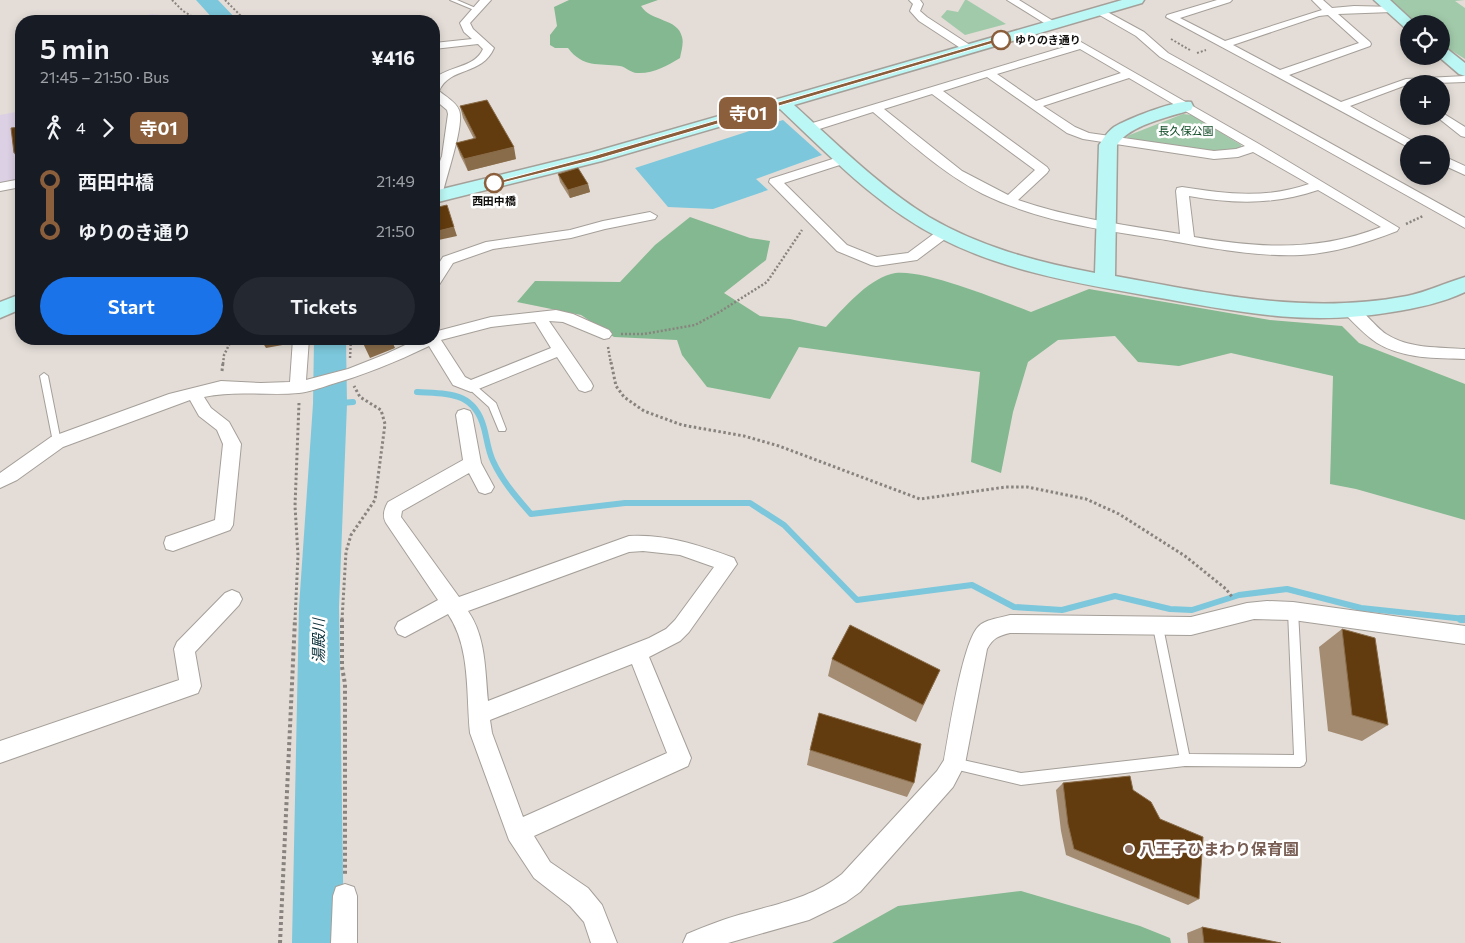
<!DOCTYPE html>
<html lang="en">
<head>
<meta charset="utf-8">
<style>
  body { margin:0; font-family:Commissioner,"Noto Sans JP",sans-serif; background:#242831; color:#f1f3f6; height:100vh; display:flex; flex-direction:column; font-size:19px; white-space:nowrap }
  * { box-sizing:border-box; margin:0 }
  p { font-size:16px; color:#9ea1a6 }
  .icon { flex:none; width:28px; height:28px; fill:none; stroke:currentColor; stroke-width:2; stroke-linecap:round; stroke-linejoin:round }
  .map { position:relative; flex:1; overflow:hidden }
  .panel { position:absolute; left:15px; top:15px; width:425px; height:330px; display:flex; flex-direction:column; background:#171b24; border-radius:20px; box-shadow:0 2px 8px #0003 }
  .panel>* { flex:none }
  .badge { padding:0 10px; border-radius:8px; font-size:18px; line-height:32px }
  .tools { position:absolute; left:1400px; top:15px; display:grid; gap:10px }
  .tools a { display:grid; place-items:center; width:50px; height:50px; border-radius:50%; background:#171b24; box-shadow:0 2px 8px #0003; font-size:25px }
  .map>.badge { position:absolute; translate:-50% -50%; box-shadow:0 0 0 2px #fff }
  .legs { display:flex; align-items:center; gap:8px; height:55px; padding:0 25px; font-size:16px }
  .legs p { margin-inline-start:auto }
  .summary { display:flex; align-items:center; justify-content:space-between; height:85px; padding:0 25px }
  h1 { font-size:28px; font-weight:600; line-height:38px }
  .cta { display:flex; gap:10px; margin-top:auto; padding:10px 25px }
  .cta a { flex:1; height:58px; border-radius:30px; background:#1a73e8; color:#fff; font-size:20px; font-weight:600; line-height:58px; text-align:center }
  .cta a+a { background:#242831; color:#f1f3f6 }
  ul { padding:0 25px; list-style:none }
  li { display:flex; align-items:center; gap:18px; height:50px; font-size:19px }
  li i { display:grid; place-items:center; width:8px; height:100%; margin:0 6px; background:currentColor }
  li i::after { content:''; width:12px; height:12px; margin:-6px; border:4px solid; border-radius:50%; background:#171b24 }
  li p { margin-inline-start:auto }
  li:first-child i { background:linear-gradient(#0000 50%,currentColor 0) }
  li:last-child i { background:linear-gradient(currentColor 50%,#0000 0) }
  .map>svg:first-child { display:block }
  .education { fill:#dbd0e4 }
  .green { fill:#a1caaa }
  .forest { fill:#84b890 }
  .water { fill:#7cc7db }
  .lines { fill:none; stroke-linecap:round; stroke-linejoin:round }
  .stream-far1 { stroke:#7cc7db; stroke-width:6 }
  .stream { stroke:#7cc7db; stroke-width:8 }
  .river { fill:#7cc7db; fill-rule:evenodd }
  .lane-casing { stroke:#a59f99; stroke-width:2 }
  .street-casing { stroke:#a59f99; stroke-width:2 }
  .secondary-casing { stroke:#a59f99; stroke-width:3 }
  .path-far3 { stroke:#88837f; stroke-width:2; stroke-dasharray:2 2; stroke-linecap:butt }
  .path-far2 { stroke:#88837f; stroke-width:2.5; stroke-dasharray:2 2; stroke-linecap:butt }
  .path-far1 { stroke:#88837f; stroke-width:3; stroke-dasharray:2.5 2.5; stroke-linecap:butt }
  .path { stroke:#88837f; stroke-width:4; stroke-dasharray:3 3; stroke-linecap:butt }
  .lane { fill:#fff; fill-rule:evenodd }
  .street { fill:#fff; fill-rule:evenodd }
  .secondary { fill:#bbf7f4; fill-rule:evenodd }
  .wall { fill:#a38c72 }
  .shaded-wall { fill:#896c4a }
  .building { fill:#623b0e; stroke:#896c4a }
  .line-1 { fill:#8b5e3c; stroke:#fff }
  .stop-1-dot { fill:#fff; stroke:#8b5e3c; stroke-width:2.5 }
  .education-dot { fill:#8d6e63; stroke:#fff; stroke-width:2 }
  .labels { text-anchor:middle; stroke-width:5; stroke-linejoin:round; paint-order:stroke }
  .far-stop-label { font-size:11px; font-weight:bold; fill:#100e0c; stroke:#fff; text-anchor:start }
  .far-park-label { font-size:11px; fill:#0d4a24; stroke:#fff }
  .water-label { font-size:15px; font-style:italic; fill:#0a3039; stroke:#fff }
  .near-education-label { font-size:16px; font-weight:bold; fill:#785e54; stroke:#fff; text-anchor:start }
</style>
</head>
<body>
<div class="map">
<svg width="1465" height="943" viewBox="0 0 1465 943">
  <rect width="100%" height="100%" fill="#e4ddd7"/>
  <path class="education" d="M152 14 179 17 187 21H120Z
    M21 111V181L0 186V115Z"/>
  <path class="green" d="M965 0H967L1006 24 965 35 941 17 947 10 958 12Z
    M1388 0H1465L1455 1 1465 8V59L1441 44V24H1417Z
    M1183 114 1192 115 1241 145V148C1216 158 1157 143 1128 139L1127 136Z"/>
  <path class="forest" d="M569 0H658L641 6C651 22 678 18 682 37 684 43 681 52 680 58 667 66 653 74 637 73 631 73 626 67 620 66 598 63 583 68 568 48H555L550 45V35L557 26 554 7Z
    M690 217 750 238 770 241 766 260 724 293 760 316 790 319 826 327C843 309 866 281 891 274 918 266 1001 301 1031 312L1089 289 1270 320 1342 326 1359 343 1465 384V520L1356 489 1330 484 1333 376 1231 353 1179 366 1138 362 1115 336 1058 340 1028 362 1013 412 1001 473 971 462 980 372 799 347 770 399 707 387 682 355 677 340 614 337 581 315 517 302 535 281 620 282 655 245Z
    M1021 891 1140 926 1170 938 1171 943H832L898 906Z"/>
  <path class="water" d="M783 120 822 155 756 179 768 190 713 209 668 207 635 168Z"/>
  <g class="lines">
    <path class="stream-far1" d="M417 392C448 394 474 391 484 428 487 439 488 451 493 461 502 481 517 498 531 514L625 503H750L784 525 857 600 972 585 1014 607 1062 610 1115 596 1170 609 1192 610 1239 595 1287 589 1361 608 1465 619
      M330 404 353 402"/>
    <path class="stream" d="M1461 619H1465"/>
    <path class="river" d="M196 0H218L238 21H215Z
      M314 339H346L347 404 339 607 344 943H292L299 607 313 404Z"/>
    <defs>
      <path id="lane" d="M450 0H457L478 9 474 10Z
        M44 373 48 376 61 442 57 445 53 442 40 376Z
        M471 383 474 384 496 403 506 429 505 431H499L489 407 468 388 467 386 468 384Z
        M1293 607 1296 608 1298 611 1306 761 1304 765 1300 767 1185 766 1021 785 950 768 948 764 950 760 954 758 1021 773 1179 755 1153 627 1154 624 1158 622 1162 624 1163 627 1189 754 1294 755 1288 611 1290 608Z"/>
      <path id="street" d="M480 0H491L470 23 473 29 494 48C482 76 450 66 439 91 445 96 456 102 459 110 465 125 445 179 442 197L435 201 434 177 442 156 448 114 447 110 434 99V79C448 66 475 68 483 49L478 44 434 49V43L472 39 464 32 460 23Z
        M909 0H920L923 4 920 11 927 17 973 47 974 49 973 51H965L919 21 910 11 913 4Z
        M1007 0H1019L1058 24 1057 26H1049Z
        M1217 0H1232L1230 2 1180 18 1225 41 1322 10 1312 0H1323L1332 8 1354 6 1396 7 1397 9 1392 12 1338 14 1370 42 1371 44 1370 46 1289 75 1341 102 1406 79 1465 76V82L1409 84 1350 106 1418 144H1409L1408 147 1166 17 1167 15ZM1328 15 1359 43 1280 70 1233 45 1319 16Z
        M1100 8 1144 32 1168 53 1465 218V228L1160 57 1136 36 1096 13V9Z
        M1081 42 1259 144 1399 228 1397 231C1366 243 1335 253 1301 255 1256 257 1211 248 1166 240 1104 230 1040 222 983 194 942 173 908 141 873 112L810 132 804 128 806 125ZM1080 49 1121 73 1036 101 997 74ZM987 77 1067 133 1083 139 1214 159 1238 157 1253 152 1309 184C1266 199 1226 194 1182 187L1177 188 1176 191 1180 234C1125 225 1070 218 1018 200L1047 173 1049 170 1047 167 943 91ZM1129 78 1245 146 1236 149 1214 151 1089 133 1075 127 1043 106ZM932 94 1035 170 1008 195 962 171 884 109ZM1318 190 1381 227C1317 252 1260 248 1194 237L1189 196C1234 204 1274 205 1318 190Z
        M1441 112 1465 127V137L1461 136 1437 117 1436 116H1441Z
        M845 155 849 156 851 159 849 162 784 183 847 245 877 257 908 253 939 230H949L951 233 949 236 917 260 876 266 871 265 837 251 769 182 770 179Z
        M1441 155 1465 166V175L1441 164Z
        M21 179V187L0 191V183Z
        M650 212 657 216 655 219 605 229 571 238 493 249 453 263 439 285 434 287V271L443 257 486 242 570 230 603 221Z
        M1350 305C1364 309 1374 326 1386 334 1409 349 1439 347 1465 349V359C1436 358 1403 359 1377 343 1365 335 1355 324 1345 314L1343 310 1345 306Z
        M556 310 573 314 609 330 612 334 609 338 604 339 563 322 549 321 591 382 593 386 591 390 585 392 579 390 557 357 471 392 453 385 429 346C396 362 364 375 329 385 320 388 309 392 299 393 268 396 235 390 204 397L211 408 229 422 241 444 233 525 230 530 173 551 166 549 164 543 166 537 215 520 223 444 217 430 199 416 190 400 63 447 17 480 0 488V473L51 437 169 394 221 381 261 383 290 382 293 339H309L306 380 348 369 386 354 418 339H434V332L491 317ZM535 322 551 348 471 380 465 377 441 340 491 327Z
        M464 409 470 411 472 415 481 463 494 487 491 492 485 494 479 492 469 473 402 511 401 517 459 597 629 536C667 534 699 545 734 558L737 564 689 632 680 641 649 657 691 758 688 766 534 836 550 862 588 888 602 905 617 943H591L584 922 570 906 534 878 509 840 470 733C466 695 471 648 448 614L405 637 398 634 395 628 398 622 438 600 386 523C382 516 384 509 388 502L463 460 456 415 458 411ZM643 551 680 555 714 567 675 620 666 629 649 638 488 701C485 670 486 637 468 611L629 552ZM632 664 667 753 523 817 492 733 490 720Z
        M232 590 239 593 242 599 239 605 195 652 201 686 198 693 0 763V741L179 680 174 649 177 642 225 593Z
        M1267 601 1293 602 1465 626V644L1293 620 1254 619 1191 635 1010 633C998 636 993 638 987 649L965 764 953 787 860 892 846 902 809 920 728 943H683L687 934C706 926 726 918 746 913 781 903 813 897 842 874L937 771 944 760C949 733 962 644 978 627 985 619 1000 618 1010 615L1191 617 1247 603Z
        M345 884 354 887 357 896V943H331L333 896 336 887Z"/>
      <path id="secondary" d="M1122 0H1144L1142 3 794 105C837 144 879 186 929 217 980 247 1037 262 1095 273L1099 145C1104 138 1107 132 1114 127 1127 119 1177 99 1191 102L1193 106 1191 110C1169 117 1129 125 1117 145L1115 276C1215 294 1306 315 1407 296 1427 292 1445 283 1465 277V292C1442 303 1417 308 1392 312 1304 327 1235 311 1149 296 1077 283 1003 271 938 237 877 206 829 155 780 109L602 161 434 203V191L590 153Z
        M1374 0H1390L1416 24H1409V28L1404 27Z
        M1441 46 1446 48 1465 63V76L1459 74 1438 56H1441Z
        M21 294V309L0 318V302Z"/>
    </defs>
    <use href="#lane" class="lane-casing"/>
    <use href="#street" class="street-casing"/>
    <use href="#secondary" class="secondary-casing"/>
    <path class="path-far3" d="M172 0 183 11 200 21
      M225 0 246 21
      M1171 39 1190 50
      M1197 53 1206 50"/>
    <path class="path-far2" d="M1406 224 1423 216
      M621 334H644L695 325 721 311 767 282 802 230
      M608 347 611 364
      M350 358 351 339
      M223 364 224 355 232 339"/>
    <path class="path-far1" d="M611 362 616 386 624 397 644 411 682 425 744 436 779 446 920 499 1006 487H1027L1086 499 1119 514 1185 556 1226 589 1232 597
      M222 371 223 362
      M295 620 298 555 295 506 299 403
      M342 620 346 552 351 535 375 500 385 424 381 410 360 397 354 386"/>
    <path class="path" d="M342 619V667L345 684V875
      M280 943 295 619"/>
    <use href="#lane" class="lane"/>
    <use href="#street" class="street"/>
    <use href="#secondary" class="secondary"/>
  </g>
  <path class="wall" d="M460 106 516 159 468 171 460 155 456 143 474 139 463 118Z
    M558 174 588 184 590 192 570 198 560 182Z
    M1342 629 1388 725 1362 741 1328 731 1319 647Z
    M832 659 940 670 916 722 828 676Z
    M810 750 914 783 907 797 807 765Z
    M1063 783 1199 899 1188 905 1066 855 1061 831 1056 790Z
    M1202 927 1281 943H1188L1187 933Z"/>
  <path class="shaded-wall" d="M514 147 516 159 468 171 464 159Z
    M20 151 21 153V163L14 153Z
    M588 184 590 192 570 198 568 190Z
    M454 227 457 236 434 241V232Z
    M270 339H289L288 344 266 348 261 340Z
    M361 339H391L395 348 370 358Z"/>
  <path class="building" d="M487 100 514 147 464 159 456 143 476 138 460 106Z
    M21 108V154H20V151L14 153 11 128 19 127 17 109Z
    M578 168 588 184 568 190 558 174Z
    M447 205 454 227 434 232V208Z
    M850 625 940 670 923 705 832 659Z
    M1342 629 1375 638 1388 725 1352 715Z
    M819 713 921 744 914 783 810 750Z
    M1130 776 1133 790 1151 802 1160 819 1203 837 1199 899 1074 849 1068 824 1063 783Z
    M1202 927 1281 943H1204Z"/>
  <path class="line-1" d="M999 38 1004 40 598 159 494 185 491 183 593 156Z"/>
  <g class="stop-1-dot">
    <circle cx="1001" cy="40" r="9"/>
    <circle cx="494" cy="183" r="9"/>
  </g>
  <circle class="education-dot" cx="1129" cy="849" r="5"/>
  <g class="labels">
    <g class="far-stop-label">
      <text x="1015" y="44">ゆりのき通り</text>
      <text x="494" y="205" text-anchor="middle">西田中橋</text>
    </g>
    <g class="far-park-label">
      <text x="1186" y="135">長久保公園</text>
    </g>
    <g class="water-label">
      <text transform="translate(319 641) rotate(-90)" y="5">湯殿川</text>
    </g>
    <g class="near-education-label">
      <text x="1139" y="855">八王子ひまわり保育園</text>
    </g>
  </g>
</svg>
<div class="tools">
<a><svg class="icon" aria-label="locate" viewBox="0 0 24 24"><circle cx="12" cy="12" r="6"/><path d="M12 2v4M12 18v4M2 12h4M18 12h4"/></svg></a>
<a>+</a>
<a>−</a>
</div>
<b class="badge" style="left:748px;top:113px;background:#8b5e3c;color:#fff">寺01</b>
<section class="panel">
<div class="summary"><div><h1>5 min</h1><p>21:45 – 21:50 · Bus</p></div><b>¥416</b></div>
<div class="legs"><svg class="icon" aria-label="walk" viewBox="0 0 24 24"><circle cx="13" cy="4" r="2"/><path d="M13 8l-2 6 4 7M11 14l-3 7M7 12l3-4h3l4 4"/></svg>4<svg class="icon" aria-label="forward" viewBox="0 0 24 24"><path d="M9 5l7 7-7 7"/></svg><b class="badge" style="background:#8b5e3c;color:#fff">寺01</b></div>
<ul>
<li><i style="color:#8b5e3c"></i><b>西田中橋</b><p>21:49</p></li>
<li><i style="color:#8b5e3c"></i><b>ゆりのき通り</b><p>21:50</p></li>
</ul>
<div class="cta"><a>Start</a><a>Tickets</a></div>
</section>
</div>
</body>
</html>
